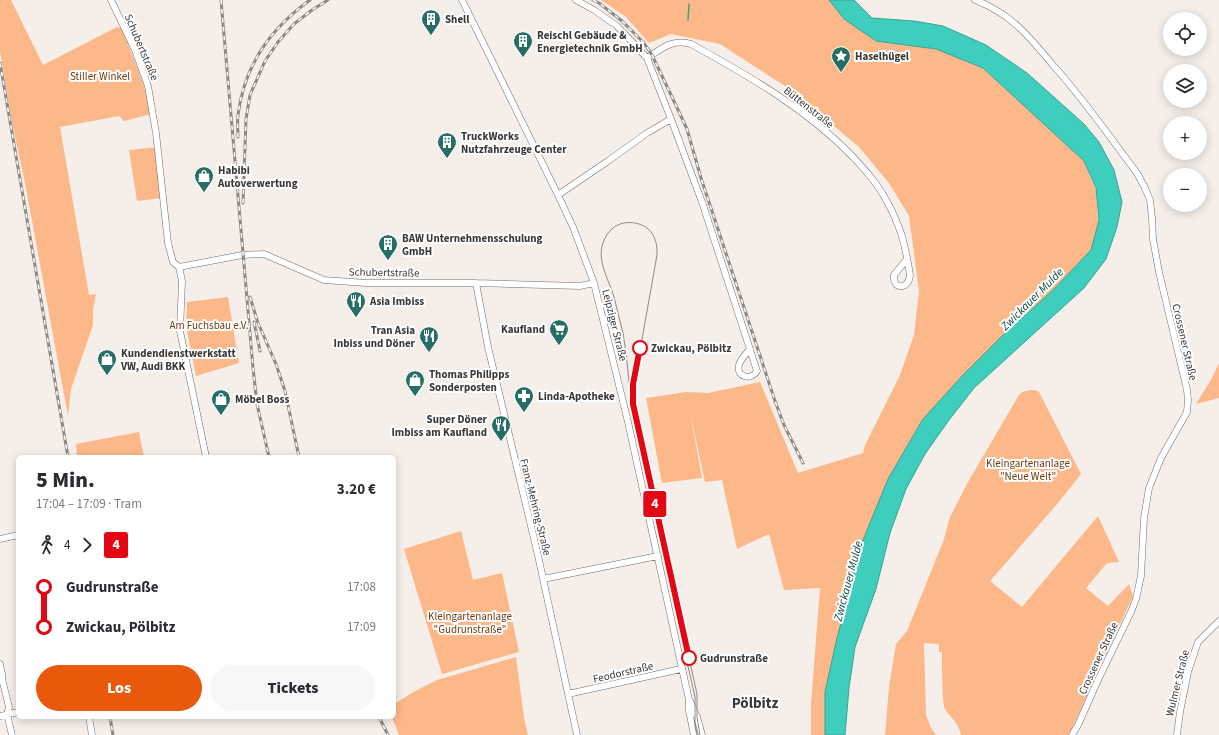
<!DOCTYPE html>
<html lang="de">
<head>
<meta charset="utf-8">
<style>
  body { margin:0; font-family:"Source Sans 3",sans-serif; background:#f7f7f7; color:#2b2b33; height:100vh; display:flex; flex-direction:column; font-size:15px; white-space:nowrap }
  * { box-sizing:border-box; margin:0 }
  p { font-size:13px; color:#7c7c81 }
  .icon { flex:none; width:22px; height:22px; fill:none; stroke:currentColor; stroke-width:2; stroke-linecap:round; stroke-linejoin:round }
  .map { position:relative; flex:1; overflow:hidden }
  .side { position:absolute; left:16px; top:455px; width:380px; height:264px; display:flex; flex-direction:column; background:#fff; border-radius:6px; box-shadow:0 2px 10px #0003 }
  .side>* { flex:none }
  .badge { padding:0 8px; border-radius:3px; font-size:14px; line-height:26px }
  .controls { position:absolute; left:1163px; top:12px; display:grid; gap:8px }
  .controls a { display:grid; place-items:center; width:44px; height:44px; border-radius:50%; background:#fff; box-shadow:0 2px 10px #0003; font-size:20px }
  .map>.badge { position:absolute; translate:-50% -50%; box-shadow:0 0 0 2px #fff }
  .legs { display:flex; align-items:center; gap:6px; height:44px; padding:0 20px; font-size:13px }
  .legs p { margin-inline-start:auto }
  .headline { display:flex; align-items:center; justify-content:space-between; height:68px; padding:0 20px }
  h1 { font-size:22px; font-weight:800; line-height:30px }
  .cta { display:flex; gap:8px; margin-top:auto; padding:8px 20px }
  .cta a { flex:1; height:46px; border-radius:24px; background:#ea580c; color:#fff; font-size:16px; font-weight:800; line-height:46px; text-align:center }
  .cta a+a { background:#f7f7f7; color:#2b2b33 }
  ul { padding:0 20px; list-style:none }
  li { display:flex; align-items:center; gap:14px; height:40px; font-size:15px }
  li i { display:grid; place-items:center; width:6px; height:100%; margin:0 5px; background:currentColor }
  li i::after { content:''; width:10px; height:10px; margin:-5px; border:3px solid; border-radius:50%; background:#fff }
  li p { margin-inline-start:auto }
  li:first-child i { background:linear-gradient(#0000 50%,currentColor 0) }
  li:last-child i { background:linear-gradient(currentColor 50%,#0000 0) }
  .map>svg:first-child { display:block }
  .green { fill:#fcb889 }
  .water { fill:#3ecebe; stroke:#3da195 }
  .lines { fill:none; stroke-linecap:round; stroke-linejoin:round }
  .stream { stroke:#3da195; stroke-width:1.5 }
  .minor-casing { stroke:#746d69; stroke-width:7 }
  .minor { stroke:#fff; stroke-width:6 }
  .tram { stroke:#8e8885; stroke-width:1 }
  .rail-casing { stroke:#8e8885; stroke-width:3 }
  .rail { stroke:#fff; stroke-width:1.5; stroke-dasharray:4.5; stroke-linecap:butt }
  .line-1-casing { stroke:#fff; stroke-width:9 }
  .line-1 { stroke:#e30613; stroke-width:6 }
  .stop-1-dot { fill:#fff; stroke:#e30613; stroke-width:2 }
  .labels { text-anchor:middle; stroke-width:4; stroke-linejoin:round; paint-order:stroke }
  .poi-label { font-size:11px; font-weight:bold; fill:#3b3836; stroke:#fff; text-anchor:start }
  .street-label { font-size:11px; fill:#3b3836; stroke:#fff }
  .park-label { font-size:11px; fill:#6f3b0f; stroke:#fff }
  .stop-label { font-size:11px; font-weight:bold; fill:#3b3836; stroke:#fff; text-anchor:start }
  .water-label { font-size:12px; font-style:italic; fill:#094842; stroke:#fff }
  .district-label { font-size:15px; font-weight:bold; fill:#3b3836; stroke:#fff }
</style>
</head>
<body>
<div class="map">
<svg width="1219" height="735" viewBox="0 0 1219 735">
  <rect width="100%" height="100%" fill="#f6eee9"/>
  <path class="green" d="M0 0H11L43 65 117 27 122 28 144 86 151 114 124 121 119 116 60 127 89 295 96 294 93 310V325L71 389 68 416 25 183 11 118 0 51Z
    M601 0H829L844 19 876 41 936 49 983 68 1084 161 1096 191 1098 222 1091 250 1053 290 1001 337 963 375 923 419 887 481 825 692V735H811V704L820 588 784 590 769 534 737 549 722 480 705 482 690 412 702 478 662 483 646 398 686 392 708 393 760 382 798 473 863 453 865 445 900 375 914 335 919 291 909 216 889 183 859 147 791 90 720 44 671 34 649 43 626 17Z
    M157 147 162 198 137 201 129 150Z
    M228 297 239 363 196 376 186 326 187 302Z
    M1219 363V398L1196 404 1212 378Z
    M1030 390H1035L1039 392 1081 474 1058 503 990 581 1022 607 1098 516 1119 562 1107 563 1086 588 1108 606 1129 584 1133 596 1069 735H961C958 721 951 719 945 709 942 703 942 662 942 652H939V644L924 643 926 715 931 728 936 735H885L889 687 896 644 907 631 943 542 950 517 968 482 1019 395 1022 392Z
    M139 432 144 457H77L76 444Z
    M461 531 473 580 502 573 519 652 442 674 404 549Z
    M516 657 524 718 528 735H399L392 717H394V704L417 690 437 680Z"/>
  <path class="water" d="M829 0H854L872 18 914 21 943 26 986 45 1027 73 1084 124 1099 142 1114 170 1122 202 1117 227 1106 259 1084 288 974 388 949 420 925 454 906 489 890 533 876 589 855 647 849 688 845 735H825V692L836 642 863 540 888 479 923 419 963 375 1001 337 1053 290 1091 250 1099 220 1096 188 1084 161 983 68 936 49 876 41 844 19Z"/>
  <g class="lines">
    <path class="stream" d="M688 20 689 4"/>
    <defs>
      <path id="minor" d="M111 0 135 50 148 86 156 133 168 243 173 262 179 267
        M462 0 558 195 573 227 594 283 628 422 689 700V711L694 735
        M576 0 594 10 617 26 647 58 671 119 702 202 757 371C751 381 736 377 739 365 740 360 746 354 750 349
        M975 0C1011 14 1028 35 1052 64 1083 98 1109 136 1137 173L1145 188 1150 200 1152 218 1153 239 1159 272 1187 390 1188 400 1187 412 1161 458 1149 488 1144 518 1141 576 1136 599 1131 612 1098 680 1078 725 1072 735
        M647 58C663 48 671 39 691 44 749 76 807 109 853 157 865 170 878 184 886 200 892 210 897 222 901 233 905 246 908 262 910 275 909 290 892 290 894 275L907 259
        M558 195 608 161 647 133 671 119
        M476 283 488 347 537 551 577 735
        M206 457 180 331 182 281 179 267 242 255 264 254 324 280 366 283H476L580 286 594 283
        M0 539 18 535
        M543 579 658 556
        M0 664 2 674V679L9 707 7 714 12 735
        M568 694 681 669
        M690 701 697 717 702 735
        M0 716 18 712
        M89 717 92 735
        M1177 735 1180 712 1188 672 1198 642 1219 621"/>
    </defs>
    <use href="#minor" class="minor-casing"/>
    <use href="#minor" class="minor"/>
    <path class="tram" d="M697 735 695 727V697C673 602 652 507 633 411 628 385 628 359 623 333 620 322 618 312 615 301 611 283 596 262 603 243 605 237 608 232 613 228 625 218 648 222 654 237 657 243 657 249 657 255L639 356 633 384V403L697 694V717L700 735"/>
    <defs>
      <path id="rail" d="M221 0 253 368 257 404 269 457
        M593 0 599 3 622 21 644 43 652 55 672 97 687 129 701 178 775 401 784 425 803 463
        M0 63 68 457
        M238 137C238 130 237 122 238 115 244 66 271 28 310 0
        M243 203 246 119 250 95 265 61 278 42 294 24 312 10 328 0
        M250 297 258 323 276 364 285 391 299 457
        M254 322 260 351
        M110 717 113 735
        M379 717 388 735"/>
    </defs>
    <use href="#rail" class="rail-casing"/>
    <use href="#rail" class="rail"/>
  </g>
  <g class="lines">
    <defs>
      <path id="line-1" d="M640 348 633 384V404L689 658"/>
    </defs>
    <use href="#line-1" class="line-1-casing"/>
    <use href="#line-1" class="line-1"/>
  </g>
  <defs>
    <symbol id="building-pin" viewBox="-11 -11 22 30"><path d="M0 17L-7.5 6A9.5 9.5 0 1 1 7.5 6Z" fill="#266e65" stroke="#fff"/><path d="M-4-6H4V6H1V3H-1V6H-4ZM-2.5-4.3h1.7v1.8h-1.7ZM.8-4.3h1.7v1.8H.8ZM-2.5-1h1.7V.8h-1.7ZM.8-1h1.7V.8H.8Z" fill="#fff"/></symbol>
    <symbol id="sight-pin" viewBox="-11 -11 22 30"><path d="M0 17L-7.5 6A9.5 9.5 0 1 1 7.5 6Z" fill="#266e65" stroke="#fff"/><path d="M0-6L1.8-2.2L6-1.7L2.9 1.2L3.7 5.4L0 3.3L-3.7 5.4L-2.9 1.2L-6-1.7L-1.8-2.2Z" fill="#fff"/></symbol>
    <symbol id="shop-pin" viewBox="-11 -11 22 30"><path d="M0 17L-7.5 6A9.5 9.5 0 1 1 7.5 6Z" fill="#266e65" stroke="#fff"/><path d="M-5-2.5h2.3a2.7 3.5 0 0 1 5.4 0H5L5.5 6h-11ZM-1.5-2.5h3a1.5 2.3 0 0 0-3 0Z" fill="#fff"/></symbol>
    <symbol id="restaurant-pin" viewBox="-11 -11 22 30"><path d="M0 17L-7.5 6A9.5 9.5 0 1 1 7.5 6Z" fill="#266e65" stroke="#fff"/><path d="M-5-6h1v4h1v-4h1v4h1v-4h1v5L-1.5 .5V6h-2V.5L-5-1ZM5-6V6H3V1.5H1.5Q1.5-4 5-6Z" fill="#fff"/></symbol>
    <symbol id="supermarket-pin" viewBox="-11 -11 22 30"><path d="M0 17L-7.5 6A9.5 9.5 0 1 1 7.5 6Z" fill="#266e65" stroke="#fff"/><path d="M-6-5.5h2.5l.6 2H6L4.5 2H-2.5L-4.4-4H-6ZM-1.5 3.2a1.3 1.3 0 1 0 .1 0ZM3 3.2a1.3 1.3 0 1 0 .1 0Z" fill="#fff"/></symbol>
    <symbol id="pharmacy-pin" viewBox="-11 -11 22 30"><path d="M0 17L-7.5 6A9.5 9.5 0 1 1 7.5 6Z" fill="#266e65" stroke="#fff"/><path d="M-2-6h4v4h4v4h-4v4h-4v-4h-4v-4h4Z" fill="#fff"/></symbol>
  </defs>
  <g fill-rule="evenodd">
    <use href="#building-pin" x="420" y="8" width="22" height="30"/>
    <use href="#building-pin" x="512" y="30" width="22" height="30"/>
    <use href="#sight-pin" x="830" y="45" width="22" height="30"/>
    <use href="#building-pin" x="436" y="131" width="22" height="30"/>
    <use href="#shop-pin" x="193" y="165" width="22" height="30"/>
    <use href="#building-pin" x="377" y="233" width="22" height="30"/>
    <use href="#restaurant-pin" x="345" y="290" width="22" height="30"/>
    <use href="#supermarket-pin" x="548" y="318" width="22" height="30"/>
    <use href="#restaurant-pin" x="418" y="325" width="22" height="30"/>
    <use href="#shop-pin" x="96" y="348" width="22" height="30"/>
    <use href="#shop-pin" x="404" y="369" width="22" height="30"/>
    <use href="#pharmacy-pin" x="513" y="385" width="22" height="30"/>
    <use href="#shop-pin" x="210" y="388" width="22" height="30"/>
    <use href="#restaurant-pin" x="490" y="414" width="22" height="30"/>
  </g>
  <g class="stop-1-dot">
    <circle cx="640" cy="348" r="7"/>
    <circle cx="689" cy="658" r="7"/>
  </g>
  <g class="labels">
    <g class="poi-label">
      <text x="445" y="23">Shell</text>
      <text x="537" y="39">Reischl Gebäude &amp;<tspan x="537" dy="13">Energietechnik GmbH</tspan></text>
      <text x="855" y="60">Haselhügel</text>
      <text x="461" y="140">TruckWorks<tspan x="461" dy="13">Nutzfahrzeuge Center</tspan></text>
      <text x="218" y="174">Habibi<tspan x="218" dy="13">Autoverwertung</tspan></text>
      <text x="402" y="242">BAW Unternehmensschulung<tspan x="402" dy="13">GmbH</tspan></text>
      <text x="370" y="305">Asia Imbiss</text>
      <text x="545" y="333" text-anchor="end">Kaufland</text>
      <text x="415" y="334" text-anchor="end">Tran Asia<tspan x="415" dy="13">Inbiss und Döner</tspan></text>
      <text x="121" y="357">Kundendienstwerkstatt<tspan x="121" dy="13">VW, Audi BKK</tspan></text>
      <text x="429" y="378">Thomas Philipps<tspan x="429" dy="13">Sonderposten</tspan></text>
      <text x="538" y="400">Linda-Apotheke</text>
      <text x="235" y="403">Möbel Boss</text>
      <text x="487" y="423" text-anchor="end">Super Döner<tspan x="487" dy="13">Imbiss am Kaufland</tspan></text>
    </g>
    <g class="street-label">
      <text transform="translate(142 47) rotate(67)" y="4">Schubertstraße</text>
      <text transform="translate(809 107) rotate(38)" y="4">Büttenstraße</text>
      <text transform="translate(384 272) rotate(1)" y="4">Schubertstraße</text>
      <text transform="translate(615 325) rotate(76)" y="4">Leipziger Straße</text>
      <text transform="translate(1185 342) rotate(77)" y="4">Crossener Straße</text>
      <text transform="translate(536 507) rotate(76)" y="4">Franz-Mehring-Straße</text>
      <text transform="translate(1098 658) rotate(-65)" y="4">Crossener Straße</text>
      <text transform="translate(623 672) rotate(-13)" y="4">Feodorstraße</text>
      <text transform="translate(1177 683) rotate(-76)" y="4">Wulmer Straße</text>
    </g>
    <g class="park-label">
      <text x="100" y="80">Stiller Winkel</text>
      <text x="209" y="329">Am Fuchsbau e.V.</text>
      <text x="1028" y="467">Kleingartenanlage<tspan x="1028" dy="13">"Neue Welt"</tspan></text>
      <text x="470" y="620">Kleingartenanlage<tspan x="470" dy="13">"Gudrunstraße"</tspan></text>
    </g>
    <g class="stop-label">
      <text x="651" y="352">Zwickau, Pölbitz</text>
      <text x="700" y="662">Gudrunstraße</text>
    </g>
    <g class="water-label">
      <text transform="translate(1032 299) rotate(-45)" y="4">Zwickauer Mulde</text>
      <text transform="translate(848 581) rotate(-75)" y="4">Zwickauer Mulde</text>
    </g>
    <g class="district-label">
      <text x="755" y="708">Pölbitz</text>
    </g>
  </g>
</svg>
<div class="controls">
<a><svg class="icon" aria-label="locate" viewBox="0 0 24 24"><circle cx="12" cy="12" r="6"/><path d="M12 2v4M12 18v4M2 12h4M18 12h4"/></svg></a>
<a><svg class="icon" aria-label="layers" viewBox="0 0 24 24"><path d="M12 4l9 5-9 5-9-5zM3 14l9 5 9-5"/></svg></a>
<a>+</a>
<a>−</a>
</div>
<b class="badge" style="left:655px;top:504px;background:#e30613;color:#fff">4</b>
<section class="side">
<div class="headline"><div><h1>5 Min.</h1><p>17:04 – 17:09 · Tram</p></div><b>3.20 €</b></div>
<div class="legs"><svg class="icon" aria-label="walk" viewBox="0 0 24 24"><circle cx="13" cy="4" r="2"/><path d="M13 8l-2 6 4 7M11 14l-3 7M7 12l3-4h3l4 4"/></svg>4<svg class="icon" aria-label="forward" viewBox="0 0 24 24"><path d="M9 5l7 7-7 7"/></svg><b class="badge" style="background:#e30613;color:#fff">4</b></div>
<ul>
<li><i style="color:#e30613"></i><b>Gudrunstraße</b><p>17:08</p></li>
<li><i style="color:#e30613"></i><b>Zwickau, Pölbitz</b><p>17:09</p></li>
</ul>
<div class="cta"><a>Los</a><a>Tickets</a></div>
</section>
</div>
</body>
</html>
